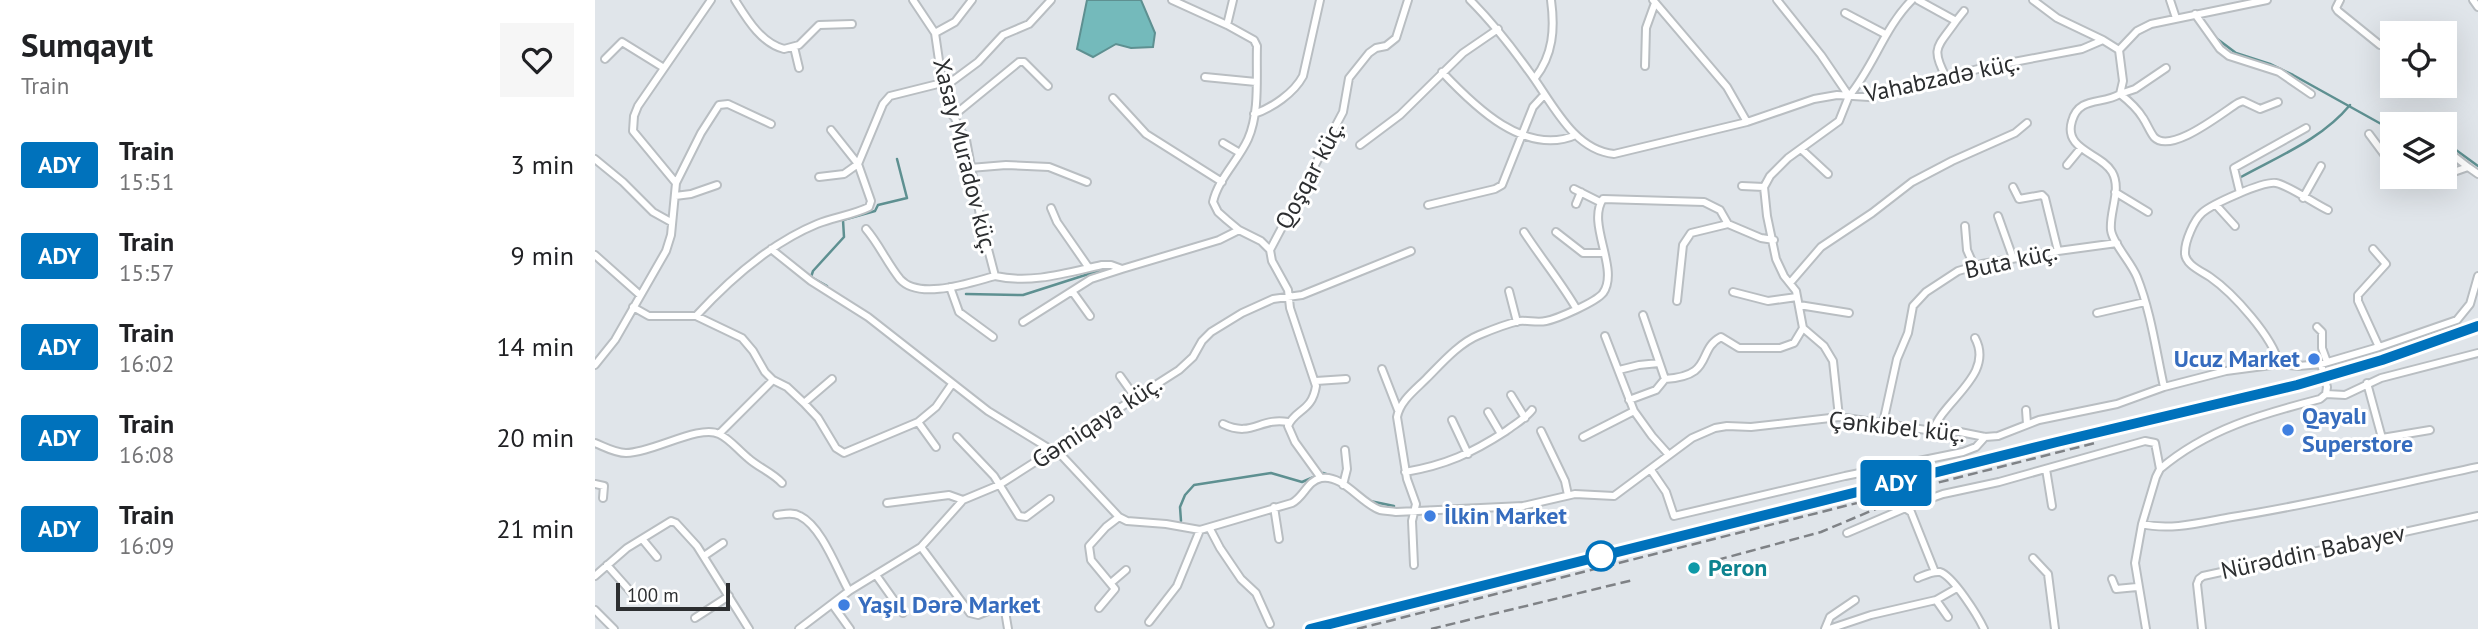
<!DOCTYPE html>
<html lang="en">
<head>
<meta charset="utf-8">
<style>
  body { margin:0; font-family:"PT Sans",sans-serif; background:#f6f6f6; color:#202124; height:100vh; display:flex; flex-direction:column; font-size:26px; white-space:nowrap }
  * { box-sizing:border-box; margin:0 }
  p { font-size:23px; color:#757577 }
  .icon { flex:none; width:38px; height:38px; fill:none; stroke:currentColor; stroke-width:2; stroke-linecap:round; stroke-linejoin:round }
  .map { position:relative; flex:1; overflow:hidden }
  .sheet { display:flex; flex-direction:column; background:#fff; width:595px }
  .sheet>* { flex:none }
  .badge { padding:0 14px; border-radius:5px; font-size:24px; line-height:46px }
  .tools { position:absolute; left:1785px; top:21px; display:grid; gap:14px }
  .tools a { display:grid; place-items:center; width:77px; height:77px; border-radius:0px; background:#fff; box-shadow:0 7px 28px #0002; font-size:35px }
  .scale { position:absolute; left:21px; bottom:18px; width:114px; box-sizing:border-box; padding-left:7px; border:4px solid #2c2e30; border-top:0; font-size:19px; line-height:24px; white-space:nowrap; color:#2c2e30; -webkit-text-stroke:5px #fff; paint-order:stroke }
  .map>.badge { position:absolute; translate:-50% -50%; box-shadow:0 0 0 4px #fff }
  .round { display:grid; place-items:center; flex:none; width:74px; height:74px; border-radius:0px; background:#f6f6f6 }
  .overview { display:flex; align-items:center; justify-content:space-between; height:119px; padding:0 21px }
  h1 { font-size:33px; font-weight:800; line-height:52px }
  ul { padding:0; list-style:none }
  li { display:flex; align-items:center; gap:21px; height:91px; padding:0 21px }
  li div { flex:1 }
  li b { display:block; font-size:26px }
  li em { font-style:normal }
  li .badge { min-width:77px; font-weight:700; text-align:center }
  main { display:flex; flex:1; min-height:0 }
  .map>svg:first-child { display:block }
  .water { fill:#74babb; stroke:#5e9091; stroke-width:2 }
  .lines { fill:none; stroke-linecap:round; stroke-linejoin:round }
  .stream { stroke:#5e9091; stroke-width:2.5 }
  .minor-casing { stroke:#b9bec2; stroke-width:10 }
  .minor { stroke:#fff; stroke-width:6 }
  .rail { stroke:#7f8286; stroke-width:2.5; stroke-dasharray:10 5; stroke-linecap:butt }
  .line-casing { stroke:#fff; stroke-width:16 }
  .line { stroke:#0072bc; stroke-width:10 }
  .shop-dot { fill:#3f7fe0; stroke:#fff; stroke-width:2.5 }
  .stop-dot { fill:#fff; stroke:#0072bc; stroke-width:3.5 }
  .culture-dot { fill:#0f9aa8; stroke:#fff; stroke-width:2.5 }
  .labels { text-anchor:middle; stroke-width:6; stroke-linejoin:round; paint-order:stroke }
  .street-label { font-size:24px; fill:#2c2e30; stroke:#fff }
  .shop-label { font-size:24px; font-weight:bold; fill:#366cbe; stroke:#fff; text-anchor:start }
  .culture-label { font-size:24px; font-weight:bold; fill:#0d838f; stroke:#fff; text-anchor:start }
</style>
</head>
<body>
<main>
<section class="sheet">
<div class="overview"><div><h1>Sumqayıt</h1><p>Train</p></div><a class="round"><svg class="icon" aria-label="heart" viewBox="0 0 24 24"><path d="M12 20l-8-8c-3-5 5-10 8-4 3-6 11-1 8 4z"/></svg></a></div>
<ul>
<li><span class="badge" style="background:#0072bc;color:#fff">ADY</span><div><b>Train</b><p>15:51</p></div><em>3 min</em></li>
<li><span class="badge" style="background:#0072bc;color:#fff">ADY</span><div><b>Train</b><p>15:57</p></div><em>9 min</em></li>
<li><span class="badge" style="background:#0072bc;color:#fff">ADY</span><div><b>Train</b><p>16:02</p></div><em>14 min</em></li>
<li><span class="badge" style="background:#0072bc;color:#fff">ADY</span><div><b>Train</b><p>16:08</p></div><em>20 min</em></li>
<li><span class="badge" style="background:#0072bc;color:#fff">ADY</span><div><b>Train</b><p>16:09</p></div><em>21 min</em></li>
</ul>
</section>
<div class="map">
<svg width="1883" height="629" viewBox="0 0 1883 629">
  <rect width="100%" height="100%" fill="#e0e5ea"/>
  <path class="water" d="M492 0H546L560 33 558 47 536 48 521 44 498 57 482 49Z"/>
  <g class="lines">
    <path class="stream" d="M1621 38 1641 53 1675 64 1698 75 1797 130
      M1850 142 1883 166
      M1646 177C1684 156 1727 139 1755 105
      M232 286 216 277 218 271 249 237 248 220 280 211 283 205 312 198 302 159
      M371 294 428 295 506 270
      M728 473 746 479
      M769 497 775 501 799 506
      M586 521 585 507 590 495 599 485 676 473 707 482 721 476"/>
    <defs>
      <path id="minor" d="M140 0C152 19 166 43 189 49L204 45 224 25 257 24
        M318 0 340 33 348 88 354 107 371 140 387 226 400 276C437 284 471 273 507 265H516L527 269 624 240 644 230
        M577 0 632 25
        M638 0 632 25 659 40 662 46C661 76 665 112 653 139 643 161 623 179 618 202L623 212 632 220 644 230 666 241 675 250 677 261 693 290 695 308 721 386C717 412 700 409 693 426L700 442 726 478
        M875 0C897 22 915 45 933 70 956 100 977 150 1019 154L1152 122 1219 99 1242 95 1274 97 1387 68 1487 49 1508 40 1524 50 1542 31 1556 24 1672 0
        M1058 0 1132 87 1152 122
        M1182 0 1226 55 1254 96 1244 121 1193 158 1175 176 1169 187 1172 216 1181 259 1189 276 1201 291 1208 328 1229 346 1238 361 1244 417
        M1323 0 1361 21C1343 47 1335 47 1351 77
        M1438 0 1462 18 1508 40
        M1575 0 1581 18
        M1745 0 1741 8 1743 11 1785 45
        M1878 0 1883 7
        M1250 13 1290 34
        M1600 14 1625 49 1634 56 1684 72 1716 94
        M1361 21 1369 11
        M340 33 360 22 377 0
        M199 47 204 68
        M1524 50 1528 81 1525 94C1507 105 1484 96 1477 121 1468 150 1506 153 1517 172 1527 189 1514 212 1516 230 1518 244 1536 262 1542 277 1556 312 1561 351 1569 387
        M10 59 27 42 69 68
        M1050 66 1051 28 1060 3
        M847 72C879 106 930 157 981 135
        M610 77 661 82
        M940 78C958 55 960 29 956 0
        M348 88 383 62 408 35 434 24 456 0
        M1525 94C1534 101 1542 108 1548 118 1552 124 1555 132 1559 137 1576 155 1628 112 1643 103L1648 101 1665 109 1683 102
        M1525 94 1540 89 1571 68
        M1254 96C1279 66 1289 28 1317 0
        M518 98 551 134 627 182
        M659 114C677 108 699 93 708 76L725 0
        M358 116 424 62H429L453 86
        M1834 124 1835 121
        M236 130 263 164
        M1774 134 1797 165
        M628 143 645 153
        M765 145 805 115 868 53 903 29
        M1206 149 1233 174
        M1850 149 1873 167
        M0 159 28 182 58 212 76 222
        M1472 165 1486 148
        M375 168 411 165 454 167 492 182
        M1850 175 1873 167 1883 174
        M224 177 249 174 263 164 288 104 295 96 347 83
        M1807 177 1820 184 1845 177
        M81 183 106 133 124 105 133 104 176 124
        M1147 186 1169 187
        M1418 187 1424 199 1447 195 1450 198 1463 251
        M979 189 1005 202
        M1520 192 1553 212
        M1645 193 1639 168 1711 128
        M80 196 96 194 122 185
        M1708 198 1726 166
        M981 204 986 192
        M833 205 900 189 907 185 938 107 949 95
        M1621 205 1640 226
        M456 208 462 222 494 268
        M1403 216 1418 258
        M1370 226 1372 250 1379 266
        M271 229C284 244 292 263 305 279 324 301 377 282 400 276
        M929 232C946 258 965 281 981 308
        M961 232 988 253H1009
        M176 249 216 281 273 317 393 411 468 457 524 517 532 521 571 524 605 530 697 503C709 497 712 481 726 478 748 474 765 503 785 510 790 511 796 511 801 512L928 506 980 494 1019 496 1097 438 1120 428 1132 426 1156 427 1244 417 1338 431 1365 432 1390 437 1403 436 1444 420 1522 404 1569 387 1631 371 1684 364 1704 366 1726 364 1784 347 1862 320 1875 304 1883 276
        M1778 249 1791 264 1763 295V301L1784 347
        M675 250 748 112 754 78 774 53 781 48 791 46 801 38 813 0
        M0 255 45 295
        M1195 283 1226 247 1277 213 1317 182 1357 161 1420 133 1432 123
        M355 287 364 312 398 337
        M477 291 495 316
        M914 291 922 322
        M1138 292 1173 301 1202 297
        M1082 301 1088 245 1096 233 1133 224
        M1204 305 1254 313
        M38 307 54 316H101L147 338 158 351 170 372 178 380 192 387 209 403 223 418 241 448 249 453 323 422 341 407 357 384
        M1502 313 1550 302
        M1048 315 1070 379C1120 376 1101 350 1126 337L1144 348H1185L1199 343 1208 328
        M101 316C135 279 176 243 222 224 239 217 258 215 274 207L276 201 263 164
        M428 322 496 279 527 269
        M1722 327 1727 332V348L1732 362
        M1010 336 1039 411 1057 436 1074 455
        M1684 364C1678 337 1638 293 1615 277 1606 271 1589 264 1590 252 1590 241 1599 220 1607 213 1617 204 1668 181 1681 183 1693 185 1720 204 1733 210
        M1726 364 1732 387 1731 394
        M0 365 20 340 71 251 76 235 81 183 38 131 39 116 43 106 116 0
        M787 369 803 410
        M1024 370 1044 365 1064 363
        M525 376 540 397
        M721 381 751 379
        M1772 383 1787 438 1835 430
        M1731 394 1750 395 1786 378 1883 353
        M916 395 930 418
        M1034 400 1061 390 1070 379
        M209 403 237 379
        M1431 410 1432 424
        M893 412 906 434
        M857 420 873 454
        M323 422 341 447
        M1288 423 1302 359 1313 333 1318 306 1331 292 1363 271 1387 264 1463 251 1522 243
        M628 424C657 438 665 417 693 422
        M946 431 970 481 973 495
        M1338 431C1348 400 1400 375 1380 338
        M124 434 178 380
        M362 437 399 476 424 516 431 517 455 499
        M988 437 1039 411
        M0 443C10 447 20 453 31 453 57 453 105 424 124 434 135 439 143 450 153 458 164 468 177 472 187 483
        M1451 469 1457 506
        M1056 470 1071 492 1079 516 1250 476 1368 452 1381 447 1390 437
        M810 472C851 465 877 453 911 431 920 424 930 419 937 410
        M0 484 9 486 8 498
        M748 485 752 469 750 450
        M292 503 354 495 368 500
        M679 507 684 539
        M1310 508 1316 512 1340 572
        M182 515C190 514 198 512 205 516 227 527 242 570 254 591
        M1547 524C1576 531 1608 522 1637 517 1720 504 1801 484 1883 467
        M615 529 625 548 646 579 661 593 675 624
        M1252 533 1320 504 1348 494 1404 482 1550 441 1560 443 1565 469
        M48 540 62 557
        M326 547 375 613 383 615 405 606 410 611 413 629
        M109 556 128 543
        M1438 558 1453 574 1460 629
        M12 565 36 592
        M819 565 817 521 821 504 812 479 802 417C805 401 820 390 831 379 846 364 864 343 884 335 896 330 911 324 924 321 933 320 942 323 951 321 962 319 1001 302 1008 293 1025 269 991 224 1008 199L1109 202 1125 210 1133 224 1166 238 1179 240
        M281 575 308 613
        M0 576 32 548 76 521 81 523 102 546 154 629
        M1323 578C1330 575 1337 571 1345 572 1358 576 1383 616 1389 629
        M1517 579 1521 589 1542 587
        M517 582 531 570
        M1341 600 1353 617
        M237 604 255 629
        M504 608 520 589 496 560 494 546 511 527 524 517
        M0 610 19 629
        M100 618 134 596
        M554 622 582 586 605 530
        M204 629 254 591 326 547 368 500 404 485 584 370 598 357 607 341 616 332 647 313 678 299 707 295 816 251
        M1230 629 1235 617 1260 600
        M1234 629 1276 615 1341 600 1362 588
        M1551 629 1540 563 1547 524 1561 477 1565 469C1612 429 1667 414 1725 399L1731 394
        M1607 629 1602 584 1604 579 1608 576 1883 516"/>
    </defs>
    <use href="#minor" class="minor-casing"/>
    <use href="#minor" class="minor"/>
    <path class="rail" d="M1122 560 1226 532 1290 505
      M715 629 1462 442 1702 385 1787 360 1883 326
      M762 629 1500 443
      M836 629 1038 580"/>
  </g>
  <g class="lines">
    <defs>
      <path id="line" d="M715 629 1462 442 1702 385 1787 360 1883 326"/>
    </defs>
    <use href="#line" class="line-casing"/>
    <use href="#line" class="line"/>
  </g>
  <g class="shop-dot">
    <circle cx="1719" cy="359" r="7"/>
    <circle cx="1693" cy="430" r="7"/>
    <circle cx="835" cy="516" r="7"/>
    <circle cx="249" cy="605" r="7"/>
  </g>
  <circle class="stop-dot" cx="1006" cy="556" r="14"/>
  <circle class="culture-dot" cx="1099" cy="568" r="7"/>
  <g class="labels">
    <g class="street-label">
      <text transform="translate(1347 78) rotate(-12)" y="8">Vahabzadə küç.</text>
      <text transform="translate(370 156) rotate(76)" y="8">Xasay Muradov küç.</text>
      <text transform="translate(715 175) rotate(-62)" y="8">Qoşqar küç.</text>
      <text transform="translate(1416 261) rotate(-12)" y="8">Buta küç.</text>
      <text transform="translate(502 422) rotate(-33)" y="8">Gəmiqaya küç.</text>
      <text transform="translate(1302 427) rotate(6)" y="8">Çənkibel küç.</text>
      <text transform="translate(1718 552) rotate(-12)" y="8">Nürəddin Babayev</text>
    </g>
    <g class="shop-label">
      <text x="1705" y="367" text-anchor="end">Ucuz Market</text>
      <text x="1707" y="424">Qayalı<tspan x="1707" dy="28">Superstore</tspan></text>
      <text x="849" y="524">İlkin Market</text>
      <text x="263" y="613">Yaşıl Dərə Market</text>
    </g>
    <g class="culture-label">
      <text x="1113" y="576">Peron</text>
    </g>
  </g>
</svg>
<div class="tools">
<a><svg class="icon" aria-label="locate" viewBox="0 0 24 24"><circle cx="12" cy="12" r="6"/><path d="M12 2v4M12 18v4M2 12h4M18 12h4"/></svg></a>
<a><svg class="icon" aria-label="layers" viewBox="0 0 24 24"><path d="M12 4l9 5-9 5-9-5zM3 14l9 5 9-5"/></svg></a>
</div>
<div class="scale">100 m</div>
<b class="badge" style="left:1301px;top:483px;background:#0072bc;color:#fff">ADY</b>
</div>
</main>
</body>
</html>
